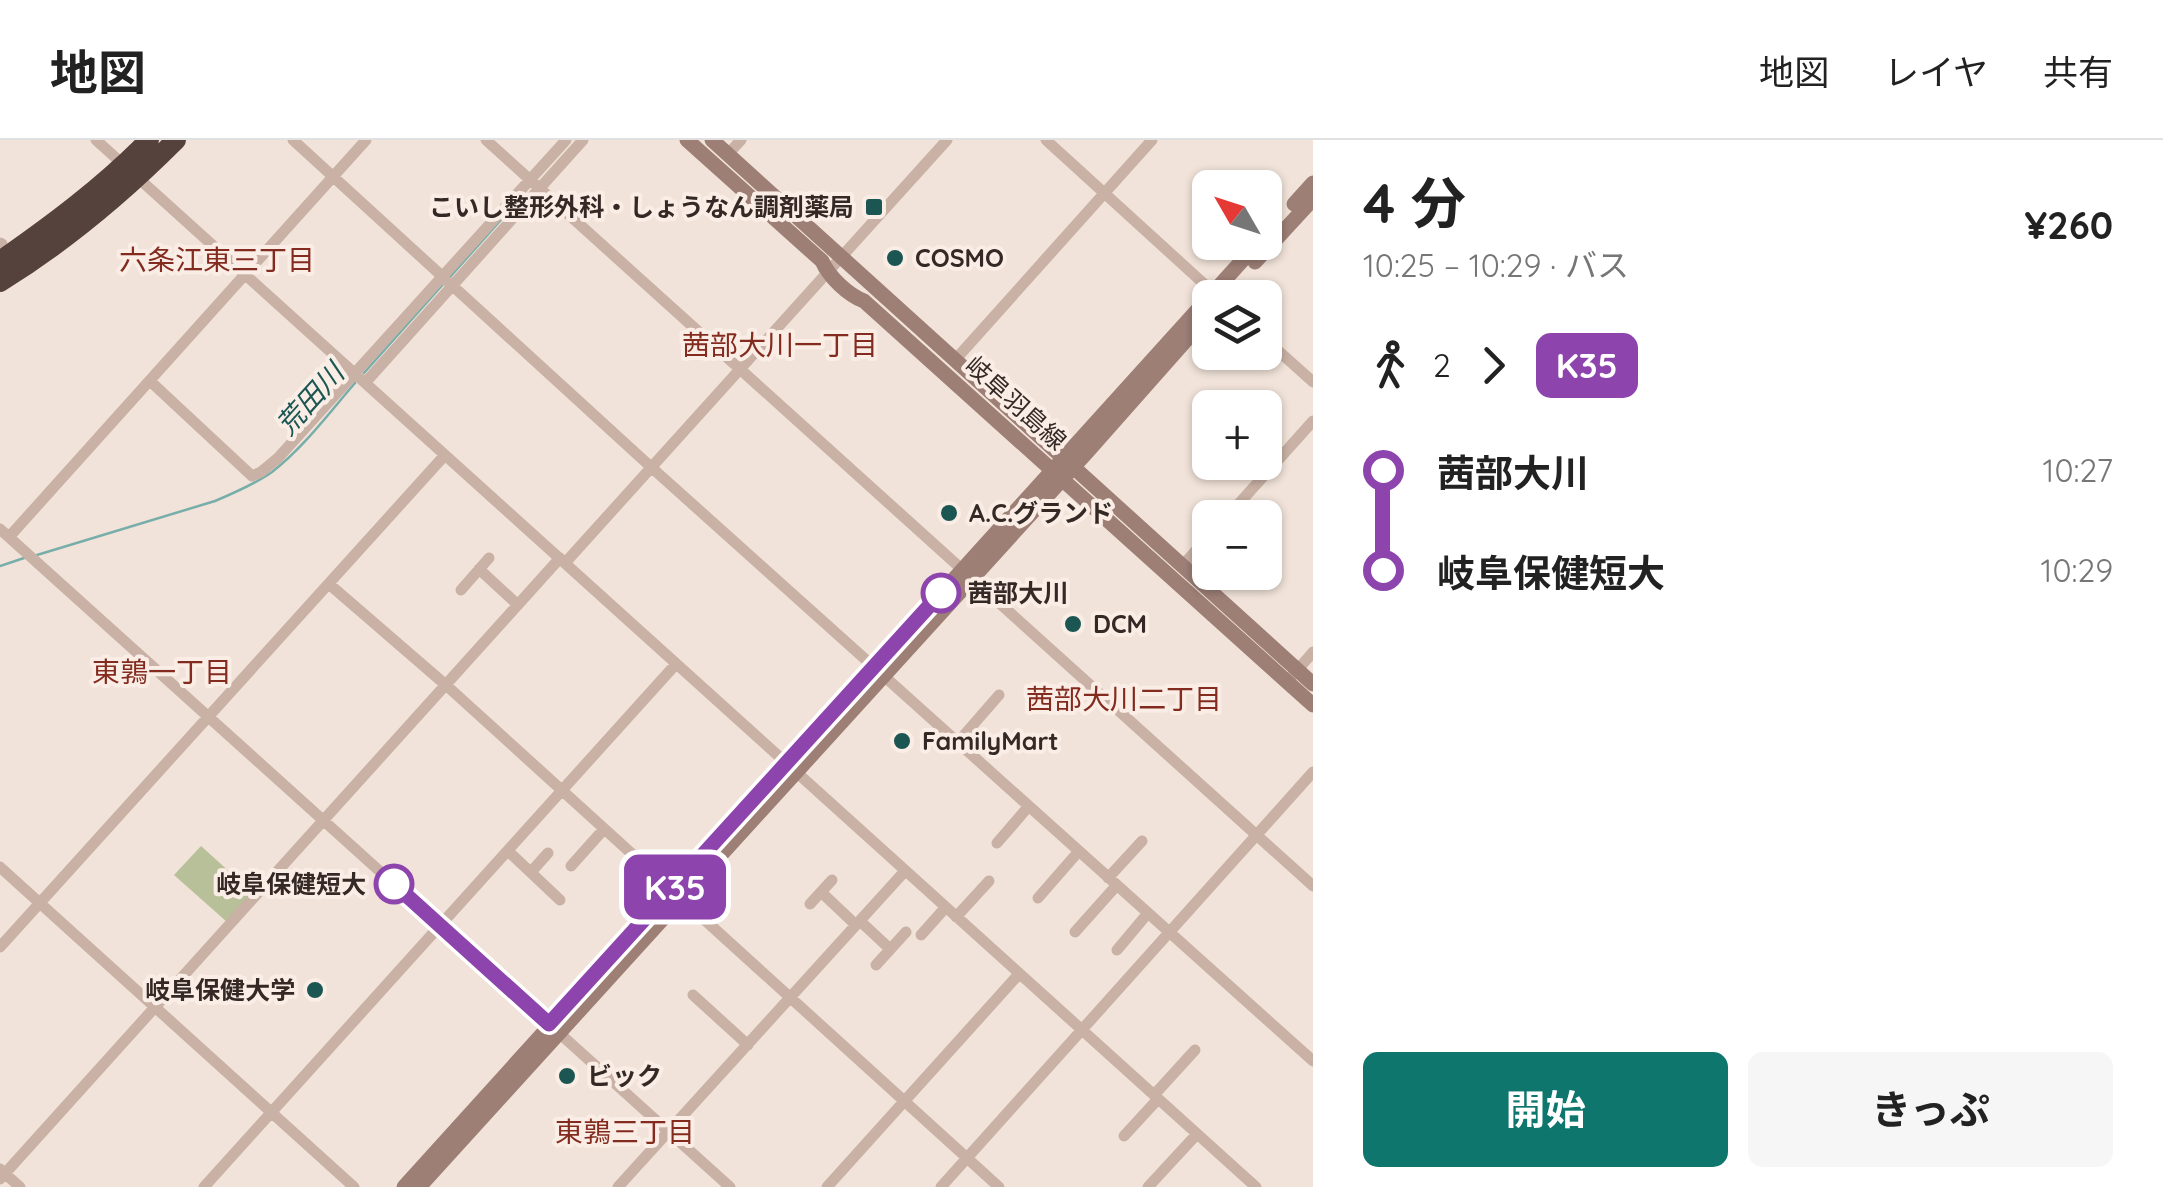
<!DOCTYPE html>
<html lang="ja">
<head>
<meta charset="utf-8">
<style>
  body { margin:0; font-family:Quicksand,"Noto Sans JP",sans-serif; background:#f6f6f6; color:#222; height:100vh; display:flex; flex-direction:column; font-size:38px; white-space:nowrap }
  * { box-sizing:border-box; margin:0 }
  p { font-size:32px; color:#767676 }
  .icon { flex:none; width:55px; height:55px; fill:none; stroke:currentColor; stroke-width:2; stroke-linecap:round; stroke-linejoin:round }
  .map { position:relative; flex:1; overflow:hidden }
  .details { display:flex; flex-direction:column; background:#fff; width:850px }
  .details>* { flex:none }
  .badge { padding:0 20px; border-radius:15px; font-size:35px; line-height:65px }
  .needle { width:65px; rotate:309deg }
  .controls { position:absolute; left:1192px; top:30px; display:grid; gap:20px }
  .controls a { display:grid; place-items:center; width:90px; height:90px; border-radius:15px; background:#fff; box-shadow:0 2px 8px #0004; font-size:50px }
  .map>.badge { position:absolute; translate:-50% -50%; box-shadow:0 0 0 5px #fff }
  .legs { display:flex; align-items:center; gap:15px; height:110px; padding:0 50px; font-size:32px }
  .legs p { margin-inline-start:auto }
  .head { display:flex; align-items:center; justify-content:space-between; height:170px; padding:0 50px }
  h1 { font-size:55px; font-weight:700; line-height:75px }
  .action { display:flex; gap:20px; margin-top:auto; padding:20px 50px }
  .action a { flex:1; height:115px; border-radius:15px; background:#0f766e; color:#fff; font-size:40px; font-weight:700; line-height:115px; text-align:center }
  .action a+a { background:#f6f6f6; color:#222 }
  ul { padding:0 50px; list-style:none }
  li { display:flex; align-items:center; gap:35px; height:100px; font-size:38px }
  li i { display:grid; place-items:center; width:15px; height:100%; margin:0 12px; background:currentColor }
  li i::after { content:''; width:25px; height:25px; margin:-12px; border:8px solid; border-radius:50%; background:#fff }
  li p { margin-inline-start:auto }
  li:first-child i { background:linear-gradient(#0000 50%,currentColor 0) }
  li:last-child i { background:linear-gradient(currentColor 50%,#0000 0) }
  header { display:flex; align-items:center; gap:60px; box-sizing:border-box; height:140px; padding:0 50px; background:#fff; border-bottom:2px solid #e0e0e0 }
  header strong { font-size:48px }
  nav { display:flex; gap:55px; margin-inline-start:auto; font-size:35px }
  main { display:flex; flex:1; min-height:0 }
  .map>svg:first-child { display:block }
  .green { fill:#b8c099 }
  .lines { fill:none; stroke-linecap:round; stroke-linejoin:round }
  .stream { stroke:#77aeaa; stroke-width:2.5 }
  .street { stroke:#c9b1a5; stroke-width:11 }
  .secondary { stroke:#9d7f76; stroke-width:15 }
  .highway { stroke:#56423d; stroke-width:20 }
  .line-1-casing { stroke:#fff; stroke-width:22 }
  .line-1 { stroke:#8e44ad; stroke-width:15 }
  .poi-dot { fill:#1c5653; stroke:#f9ede5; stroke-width:4 }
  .stop-1-dot { fill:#fff; stroke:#8e44ad; stroke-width:5 }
  .labels { text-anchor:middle; stroke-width:8; stroke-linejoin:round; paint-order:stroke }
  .poi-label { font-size:25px; font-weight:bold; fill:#352926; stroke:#f9ede5; text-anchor:start }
  .street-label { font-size:25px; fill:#352926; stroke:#f9ede5 }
  .stop-label { font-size:25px; font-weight:bold; fill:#352926; stroke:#f9ede5; text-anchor:start }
  .neighbourhood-label { font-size:28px; fill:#842b1f; stroke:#f9ede5 }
  .water-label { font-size:28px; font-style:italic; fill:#1c5653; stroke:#f9ede5 }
</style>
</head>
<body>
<header>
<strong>地図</strong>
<nav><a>地図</a><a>レイヤ</a><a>共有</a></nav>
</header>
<main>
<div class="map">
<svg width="1313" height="1047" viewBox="0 0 1313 1047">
  <rect width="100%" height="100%" fill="#f1e3d9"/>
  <path class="green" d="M201 706 253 753 227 782 174 735Z"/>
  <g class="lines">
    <path class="stream" d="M450 137 515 64
      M364 233 445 142
      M37 415 215 361C234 353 255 344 272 332 304 307 329 273 355 243
      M0 426 24 418"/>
    <path class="street" d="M96 0 1256 1047
      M293 0 651 327 1313 921
      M486 0 1313 746
      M1046 0 1214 153
      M728 14 741 0
      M0 103 2 104
      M1265 199 1313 242
      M955 220 1152 0
      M150 241 252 336 261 332 278 318 566 0
      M365 243 583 0
      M1226 378 1313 281
      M0 389 730 1047
      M9 397 366 0
      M565 423 947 0
      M1183 425 1210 395
      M479 429 518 465
      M329 444 447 546 999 1047
      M461 450 489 418
      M1293 535 1313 512
      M958 602 999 555
      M997 703 1029 666
      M508 711 560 760
      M571 726 604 689
      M0 727 354 1047
      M531 732 548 713
      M1108 738 1142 701
      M821 752 856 785
      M1038 758 1079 711
      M810 764 832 740
      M956 777 989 741
      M860 781 890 809
      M1075 792 1117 745
      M921 795 946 767
      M0 807 445 315
      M1117 810 1148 773
      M876 825 906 792
      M693 855 748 905
      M1154 955 1195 910
      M1124 996 1158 959
      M0 1029 20 1047
      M0 1039 560 418
      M204 1047 676 524
      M618 1047 905 731
      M827 1047 1019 834
      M941 1047 1313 632
      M1148 1047 1197 994"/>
    <path class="secondary" d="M687 0 822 121C829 137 848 155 864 161L1313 565
      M712 0 1313 544
      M1294 64 1313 43
      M1255 122 1313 59
      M404 1047 1259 102
      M419 1047 1088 311 1210 173"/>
    <path class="highway" d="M0 121C53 84 104 46 149 0
      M0 142C65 102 122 54 176 0"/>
  </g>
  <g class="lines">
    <defs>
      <path id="line-1" d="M394 744 549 884 941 453"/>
    </defs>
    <use href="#line-1" class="line-1-casing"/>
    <use href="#line-1" class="line-1"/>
  </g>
  <g class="poi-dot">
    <rect x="864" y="57" width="20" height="20" rx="5"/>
    <circle cx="895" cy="118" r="10"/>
    <circle cx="949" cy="373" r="10"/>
    <circle cx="1073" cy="484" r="10"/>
    <circle cx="902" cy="601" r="10"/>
    <circle cx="315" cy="850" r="10"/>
    <circle cx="567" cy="936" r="10"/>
  </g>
  <g class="stop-1-dot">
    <circle cx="941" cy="453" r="18"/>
    <circle cx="394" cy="744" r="18"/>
  </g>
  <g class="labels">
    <g class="poi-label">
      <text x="854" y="76" text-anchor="end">こいし整形外科・しょうなん調剤薬局</text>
      <text x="915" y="127">COSMO</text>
      <text x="969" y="382">A.C.グランド</text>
      <text x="1093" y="493">DCM</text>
      <text x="922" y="610">FamilyMart</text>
      <text x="295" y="859" text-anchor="end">岐阜保健大学</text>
      <text x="587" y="945">ビック</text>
    </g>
    <g class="street-label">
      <text transform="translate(1016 263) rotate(42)" y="9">岐阜羽島線</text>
    </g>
    <g class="stop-label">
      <text x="968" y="462">茜部大川</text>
      <text x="366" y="753" text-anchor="end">岐阜保健短大</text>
    </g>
    <g class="neighbourhood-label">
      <text x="217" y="130">六条江東三丁目</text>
      <text x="780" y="215">茜部大川一丁目</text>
      <text x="162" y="542">東鶉一丁目</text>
      <text x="1124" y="569">茜部大川二丁目</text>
      <text x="625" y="1002">東鶉三丁目</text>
    </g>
    <g class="water-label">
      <text transform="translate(310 259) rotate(-48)" y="10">荒田川</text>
    </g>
  </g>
</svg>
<div class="controls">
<a><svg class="needle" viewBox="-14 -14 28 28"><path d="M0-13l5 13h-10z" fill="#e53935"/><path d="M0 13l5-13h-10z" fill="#767676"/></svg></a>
<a><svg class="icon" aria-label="layers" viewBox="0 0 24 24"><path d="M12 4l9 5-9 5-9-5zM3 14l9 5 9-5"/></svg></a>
<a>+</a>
<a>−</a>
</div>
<b class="badge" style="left:675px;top:747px;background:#8e44ad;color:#fff">K35</b>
</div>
<section class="details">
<div class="head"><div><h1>4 分</h1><p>10:25 – 10:29 · バス</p></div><b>¥260</b></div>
<div class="legs"><svg class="icon" aria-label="walk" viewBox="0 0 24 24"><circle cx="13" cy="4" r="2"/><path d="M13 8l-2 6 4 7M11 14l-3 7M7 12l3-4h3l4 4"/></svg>2<svg class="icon" aria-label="forward" viewBox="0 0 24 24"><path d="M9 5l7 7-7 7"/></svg><b class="badge" style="background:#8e44ad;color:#fff">K35</b></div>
<ul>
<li><i style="color:#8e44ad"></i><b>茜部大川</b><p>10:27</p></li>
<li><i style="color:#8e44ad"></i><b>岐阜保健短大</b><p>10:29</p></li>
</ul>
<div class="action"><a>開始</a><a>きっぷ</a></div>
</section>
</main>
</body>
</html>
